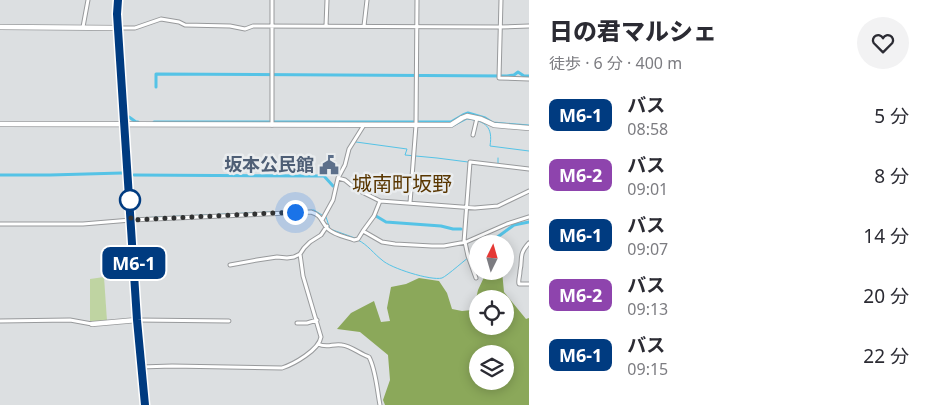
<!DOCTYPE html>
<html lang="ja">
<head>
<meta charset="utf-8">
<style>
  body { margin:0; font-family:"Noto Sans","Noto Sans JP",sans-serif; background:#f2f2f3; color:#2b2b33; height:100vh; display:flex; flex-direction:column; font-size:19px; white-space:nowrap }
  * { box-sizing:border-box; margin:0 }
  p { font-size:16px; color:#7c7c81 }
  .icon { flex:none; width:28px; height:28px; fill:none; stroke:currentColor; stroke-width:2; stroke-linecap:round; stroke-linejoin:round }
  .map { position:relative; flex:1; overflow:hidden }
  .details { display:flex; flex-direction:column; background:#fff; width:400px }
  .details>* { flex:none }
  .badge { padding:0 10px; border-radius:8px; font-size:18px; line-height:32px }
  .needle { width:32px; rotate:5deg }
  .fabs { position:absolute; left:469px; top:235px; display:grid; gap:10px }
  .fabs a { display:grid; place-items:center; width:45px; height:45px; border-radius:50%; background:#fff; box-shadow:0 2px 12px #0003; font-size:25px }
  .you { position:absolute; width:25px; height:25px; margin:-12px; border:4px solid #fff; border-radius:50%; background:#1a73e8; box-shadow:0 0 0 8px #1a73e833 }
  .map>.badge { position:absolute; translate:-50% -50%; box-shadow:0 0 0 2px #fff }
  .round { display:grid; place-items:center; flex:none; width:52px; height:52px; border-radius:26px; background:#f2f2f3 }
  .headline { display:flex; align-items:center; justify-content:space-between; height:85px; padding:0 20px }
  h1 { font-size:24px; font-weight:800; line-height:38px }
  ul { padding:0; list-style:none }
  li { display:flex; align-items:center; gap:15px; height:60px; padding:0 20px }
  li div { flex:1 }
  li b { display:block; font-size:19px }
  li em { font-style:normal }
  li .badge { min-width:55px; font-weight:700; text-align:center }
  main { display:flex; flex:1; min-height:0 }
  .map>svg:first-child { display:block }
  .green { fill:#bfd4a2 }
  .forest { fill:#8ba85a; fill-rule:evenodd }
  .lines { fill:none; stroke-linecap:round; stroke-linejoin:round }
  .stream { stroke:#55c3e6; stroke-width:1 }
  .canal { stroke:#55c3e6; stroke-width:3 }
  .street-casing { stroke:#989a9c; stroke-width:5 }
  .secondary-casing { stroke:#989a9c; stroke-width:6 }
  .highway-casing { stroke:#989a9c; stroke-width:8 }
  .street { stroke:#fff; stroke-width:3 }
  .secondary { stroke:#fff; stroke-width:4.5 }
  .highway { stroke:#fff; stroke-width:5.5 }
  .line-casing { stroke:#fff; stroke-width:11 }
  .line { stroke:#003b80; stroke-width:8 }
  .walk { stroke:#313232; stroke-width:5; stroke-dasharray:0 9 }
  .stop-dot { fill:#fff; stroke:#003b80; stroke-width:2.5 }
  .labels { text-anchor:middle; stroke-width:5; stroke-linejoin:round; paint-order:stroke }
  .service-label { font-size:18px; font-weight:bold; fill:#4e5e75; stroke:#e9ecee; text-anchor:end }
  .quarter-label { font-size:20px; fill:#593600; stroke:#e9ecee }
</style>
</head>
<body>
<main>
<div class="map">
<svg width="529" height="405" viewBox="0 0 529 405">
  <rect width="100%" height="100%" fill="#dcdfe1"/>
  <path class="green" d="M104 277 107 321 90 323V279Z"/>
  <path class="forest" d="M483 271H502L504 292 526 319 529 318V405H385L383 400 390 380 388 355 360 332 337 329 351 313 374 301 381 322 390 321 387 308 391 287 406 284 419 278 439 281 447 293 452 309 462 311 472 310 474 308 478 290 485 275ZM478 299H505V326H478ZM478 354H505V381H478Z"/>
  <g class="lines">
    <path class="stream" d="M452 127 467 119C486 121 493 127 490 146L529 151
      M356 142 407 149 405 155 437 158 468 162
      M498 163V158
      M485 165 498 167
      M326 217 330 229 355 238
      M138 218 314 210 322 215
      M358 240C368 245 374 254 382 260 390 268 431 281 442 278 447 276 467 258 473 254"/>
    <path class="canal" d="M156 87V74L507 76 514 75 518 72 524 76H529
      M129 117 136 122H138
      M154 122H451L463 115 468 113 485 118 493 123 529 126
      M0 175H50L122 173
      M134 175 324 176 333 186
      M376 216 386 222 441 226 453 229H461
      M488 244 514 225 529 222
      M473 254 478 250"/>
    <defs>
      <path id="street" d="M272 0V125
        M501 0 499 78 529 79
        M326 26 327 0
        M364 26 367 0
        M83 27 88 0
        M119 28H135L161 19 179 22 185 25 230 26 245 29 253 26H257L500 27 529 26
        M473 135 477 118
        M338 178 345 180 356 189 380 201 475 208 498 206 529 191
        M410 203 416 125 417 0
        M322 220 333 200 338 178 345 165 349 149 364 125
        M0 224H83L131 220 311 212C322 215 321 222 328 229 334 235 346 237 354 240L358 239 363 231 382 242 395 244 432 246H444L466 242 507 224 529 217
        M363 231 374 216 380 201
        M464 242 470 162 529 169
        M465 242 468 256 476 278
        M529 243C518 255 523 258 520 271 520 276 518 280 519 284H529
        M230 265 257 260 277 257 287 258 294 257 300 254 304 248 310 242 321 235 327 226
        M137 320 229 321
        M0 321 70 320 92 324
        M297 323H307L317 320
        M318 344C328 349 333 343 342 345 351 346 360 354 369 357 376 370 377 390 380 405
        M141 367 172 366 282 368C294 364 319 350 321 337L303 276 300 254"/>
      <path id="secondary" d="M0 27 119 28
        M0 124 451 125 462 118 467 116 481 119 494 125 529 128
        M92 324 137 320"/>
      <path id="highway" d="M118 0 117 14 137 320 145 405"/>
    </defs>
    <use href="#street" class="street-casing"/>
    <use href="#secondary" class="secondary-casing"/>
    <use href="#highway" class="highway-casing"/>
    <use href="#street" class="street"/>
    <use href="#secondary" class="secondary"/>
    <use href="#highway" class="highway"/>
  </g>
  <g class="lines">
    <defs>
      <path id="line" d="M118 0 117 14 137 320 145 405"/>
    </defs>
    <use href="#line" class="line-casing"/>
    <use href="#line" class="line"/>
    <path class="walk" d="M130 200 131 220 295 212"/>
  </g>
  <defs>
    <symbol id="civic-bare" viewBox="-9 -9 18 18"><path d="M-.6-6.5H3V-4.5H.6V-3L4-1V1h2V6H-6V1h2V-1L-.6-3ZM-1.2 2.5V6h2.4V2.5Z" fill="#5c6f8a" stroke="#e9ecee" stroke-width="2.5" paint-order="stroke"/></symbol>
  </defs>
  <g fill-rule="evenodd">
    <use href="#civic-bare" x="315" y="151" width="28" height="28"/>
  </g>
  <circle class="stop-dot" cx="130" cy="200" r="10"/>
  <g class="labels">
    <g class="service-label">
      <text x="314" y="171">坂本公民館</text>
    </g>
    <g class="quarter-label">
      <text x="402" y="191">城南町坂野</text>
    </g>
  </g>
</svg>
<div class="fabs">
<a><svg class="needle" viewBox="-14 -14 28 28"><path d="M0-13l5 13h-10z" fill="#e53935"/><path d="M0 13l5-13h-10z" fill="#7c7c81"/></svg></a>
<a><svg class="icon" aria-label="locate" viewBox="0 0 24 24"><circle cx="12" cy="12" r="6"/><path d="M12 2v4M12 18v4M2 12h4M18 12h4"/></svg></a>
<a><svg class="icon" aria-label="layers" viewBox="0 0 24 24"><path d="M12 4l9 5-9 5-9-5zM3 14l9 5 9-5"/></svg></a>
</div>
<div class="you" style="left:295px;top:212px"></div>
<b class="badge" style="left:134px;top:263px;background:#003b80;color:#fff">M6-1</b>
</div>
<section class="details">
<div class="headline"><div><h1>日の君マルシェ</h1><p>徒歩 · 6 分 · 400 m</p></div><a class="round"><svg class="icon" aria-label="heart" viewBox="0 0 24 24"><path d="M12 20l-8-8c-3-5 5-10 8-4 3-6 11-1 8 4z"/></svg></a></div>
<ul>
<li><span class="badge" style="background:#003b80;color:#fff">M6-1</span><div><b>バス</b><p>08:58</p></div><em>5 分</em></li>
<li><span class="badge" style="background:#8e44ad;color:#fff">M6-2</span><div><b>バス</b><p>09:01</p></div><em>8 分</em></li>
<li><span class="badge" style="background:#003b80;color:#fff">M6-1</span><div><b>バス</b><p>09:07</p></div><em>14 分</em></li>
<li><span class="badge" style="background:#8e44ad;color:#fff">M6-2</span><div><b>バス</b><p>09:13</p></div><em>20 分</em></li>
<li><span class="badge" style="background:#003b80;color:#fff">M6-1</span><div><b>バス</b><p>09:15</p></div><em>22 分</em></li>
</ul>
</section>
</main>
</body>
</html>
